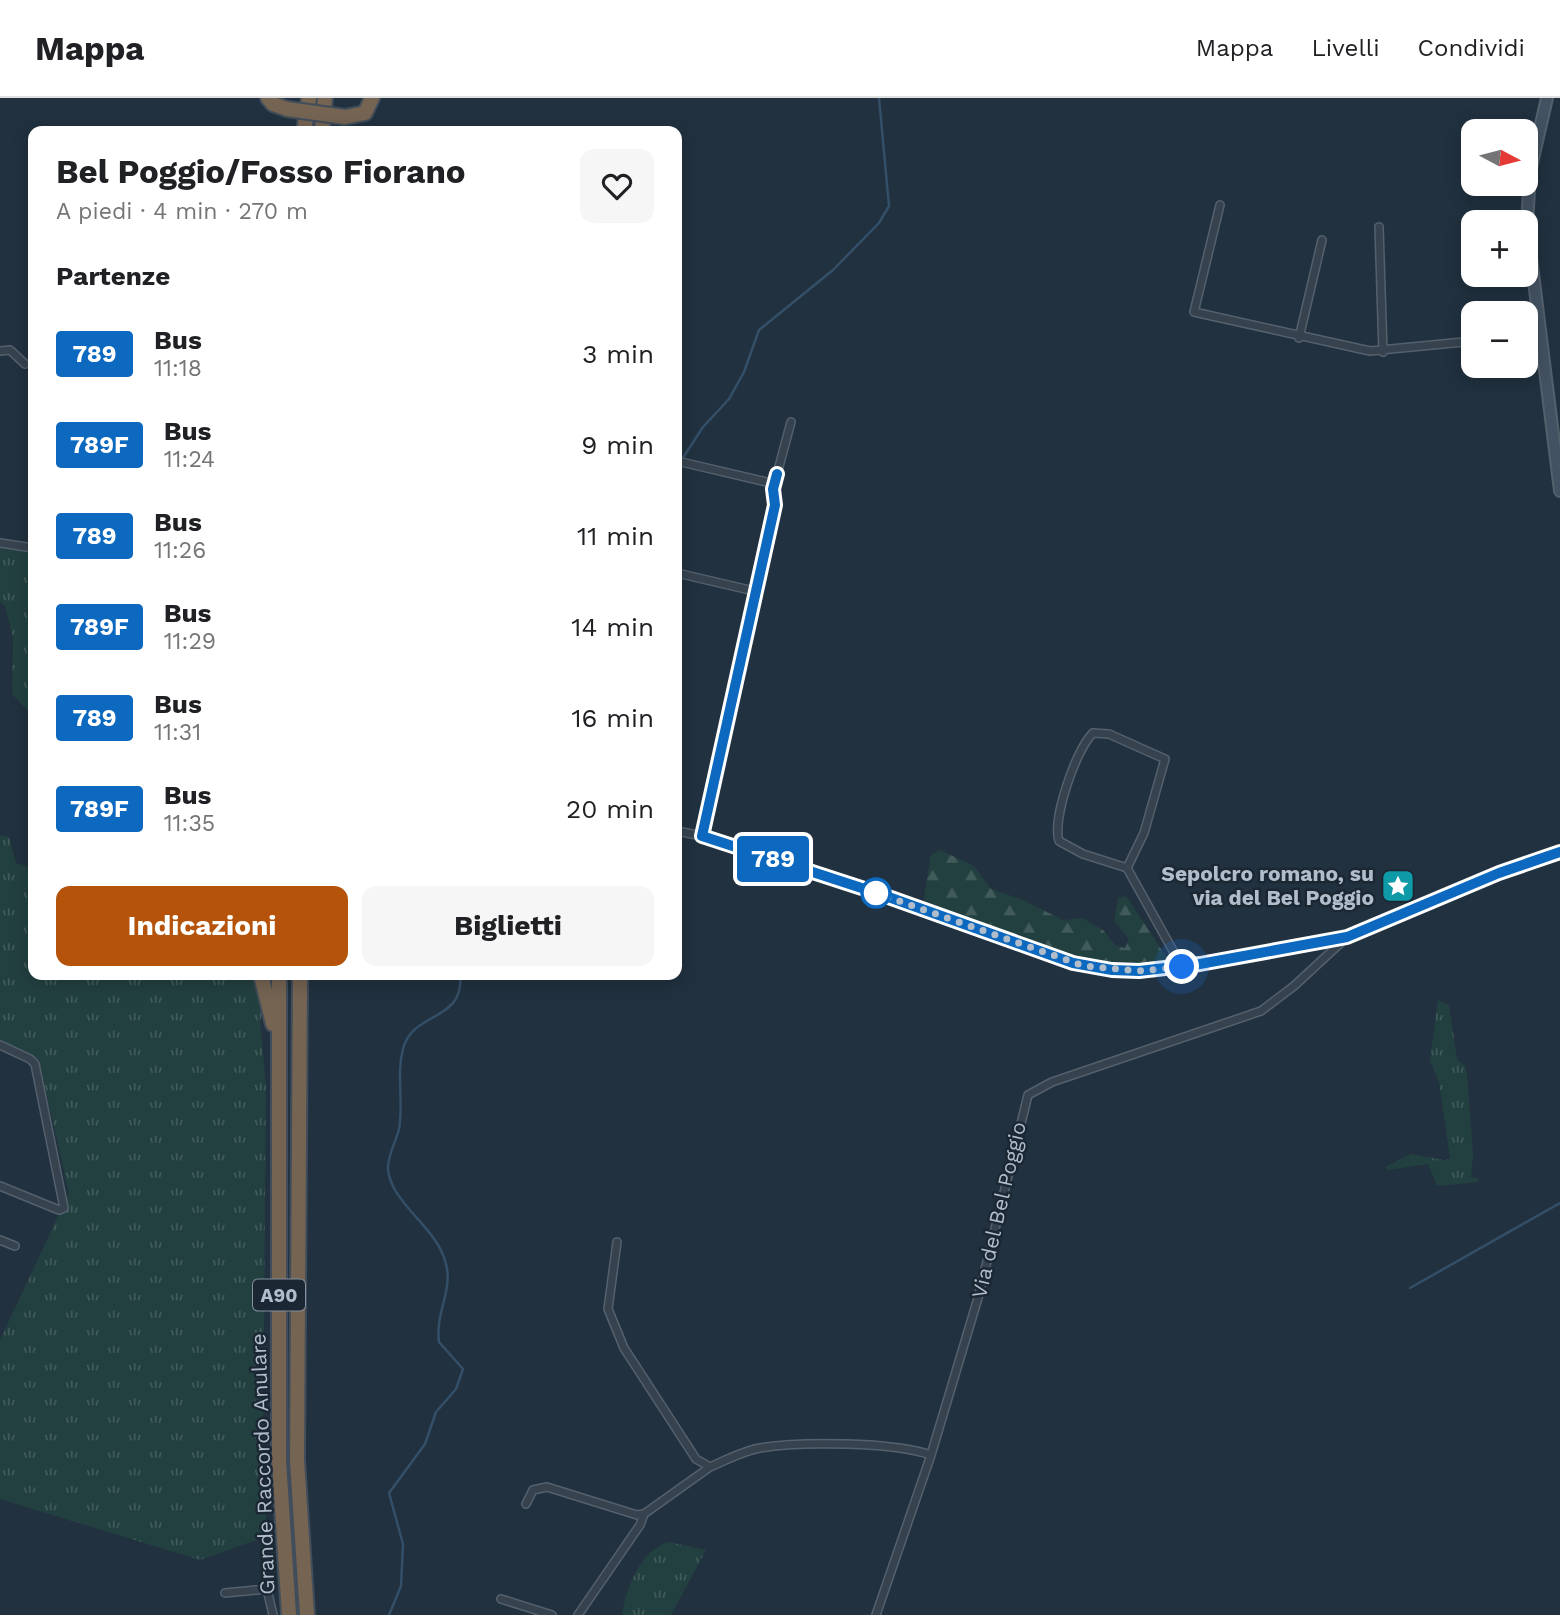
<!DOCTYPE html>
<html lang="it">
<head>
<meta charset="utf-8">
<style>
  body { margin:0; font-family:"Work Sans",sans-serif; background:#f6f6f6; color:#202124; height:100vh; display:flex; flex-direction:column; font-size:26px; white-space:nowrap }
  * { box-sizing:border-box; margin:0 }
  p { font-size:23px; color:#757577 }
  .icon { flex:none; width:38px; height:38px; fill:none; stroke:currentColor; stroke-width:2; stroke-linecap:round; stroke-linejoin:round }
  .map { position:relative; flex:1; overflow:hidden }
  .details { position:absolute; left:28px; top:28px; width:654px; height:854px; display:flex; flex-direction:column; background:#fff; border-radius:14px; box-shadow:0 4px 18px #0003 }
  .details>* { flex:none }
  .badge { padding:0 14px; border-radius:5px; font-size:24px; line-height:46px }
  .needle { width:46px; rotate:97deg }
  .buttons { position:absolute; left:1461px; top:21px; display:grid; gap:14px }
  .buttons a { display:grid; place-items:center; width:77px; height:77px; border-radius:14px; background:#fff; box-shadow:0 4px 18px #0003; font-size:35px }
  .you { position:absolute; width:35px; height:35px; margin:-18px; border:5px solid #fff; border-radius:50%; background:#1a73e8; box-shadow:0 0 0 10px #1a73e833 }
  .map>.badge { position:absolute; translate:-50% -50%; box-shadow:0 0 0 4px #fff }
  h2 { padding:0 28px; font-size:26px; line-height:63px }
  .round { display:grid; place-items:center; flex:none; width:74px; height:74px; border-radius:14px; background:#f6f6f6 }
  .summary { display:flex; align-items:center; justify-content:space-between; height:119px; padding:0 28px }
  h1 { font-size:33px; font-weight:700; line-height:52px }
  .primary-button { display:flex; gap:14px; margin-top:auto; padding:14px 28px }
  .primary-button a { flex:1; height:80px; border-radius:14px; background:#b45309; color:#fff; font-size:28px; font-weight:700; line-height:80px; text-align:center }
  .primary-button a+a { background:#f6f6f6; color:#202124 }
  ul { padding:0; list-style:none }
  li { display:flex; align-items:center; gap:21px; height:91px; padding:0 28px }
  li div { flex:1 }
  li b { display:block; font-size:26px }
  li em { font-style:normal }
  li .badge { min-width:77px; font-weight:700; text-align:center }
  header { display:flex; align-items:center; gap:42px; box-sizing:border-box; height:98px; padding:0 35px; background:#fff; border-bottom:2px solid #e0e0e0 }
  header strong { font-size:33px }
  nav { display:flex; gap:38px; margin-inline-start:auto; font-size:24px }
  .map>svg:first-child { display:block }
  .grass { fill:url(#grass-tufts) }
  .forest { fill:url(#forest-firs) }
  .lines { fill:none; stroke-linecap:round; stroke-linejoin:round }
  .stream { stroke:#344f68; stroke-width:2.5 }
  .street-tunnel { stroke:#374654; stroke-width:7; stroke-dasharray:7 3.5; stroke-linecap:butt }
  .street-casing { stroke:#54606d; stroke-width:10 }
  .secondary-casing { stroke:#54606d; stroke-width:14 }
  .highway-casing { stroke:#414d5a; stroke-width:18 }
  .street { stroke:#36434f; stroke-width:7 }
  .secondary { stroke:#435262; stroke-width:10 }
  .highway { stroke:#756452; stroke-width:14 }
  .highway-bridge-casing { stroke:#414d5a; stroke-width:18; stroke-linecap:butt }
  .highway-bridge { stroke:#756452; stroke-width:14 }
  .line-casing { stroke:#fff; stroke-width:16 }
  .line { stroke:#0c69bf; stroke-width:10 }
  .walk { stroke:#b1bdca; stroke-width:7; stroke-dasharray:0 12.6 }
  .stop-dot { fill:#fff; stroke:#0c69bf; stroke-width:3.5 }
  .labels { text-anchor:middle; stroke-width:5; stroke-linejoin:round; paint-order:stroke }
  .shield { fill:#1b2834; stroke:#84909d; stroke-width:2 }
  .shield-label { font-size:19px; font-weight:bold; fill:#b1bdca }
  .poi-label { font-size:21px; font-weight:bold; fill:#b1bdca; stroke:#1b2834; text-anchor:end }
  .street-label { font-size:21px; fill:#b1bdca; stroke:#1b2834 }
</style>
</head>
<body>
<header>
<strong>Mappa</strong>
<nav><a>Mappa</a><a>Livelli</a><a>Condividi</a></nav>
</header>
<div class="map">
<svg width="1560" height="1517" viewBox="0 0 1560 1517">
  <defs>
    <pattern id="grass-tufts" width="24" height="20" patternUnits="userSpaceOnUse" patternTransform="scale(1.75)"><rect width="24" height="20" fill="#234040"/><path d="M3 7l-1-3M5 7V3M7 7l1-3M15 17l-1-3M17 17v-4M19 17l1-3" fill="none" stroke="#415a5a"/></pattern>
    <pattern id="forest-firs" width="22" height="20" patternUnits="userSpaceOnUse" patternTransform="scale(1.75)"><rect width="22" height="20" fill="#234040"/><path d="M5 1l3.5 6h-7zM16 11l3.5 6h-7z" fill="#415a5a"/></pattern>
  </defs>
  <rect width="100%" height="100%" fill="#21313f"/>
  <path class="grass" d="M20 444 33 449V618L12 596 13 539 5 508 0 504V445Z
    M0 737 9 739 16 765 33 770V877H256L267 897 260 924 266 988 263 1363 267 1438 200 1462 0 1401V1242L69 1095 39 962 0 944Z
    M1438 902 1449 907 1457 961 1465 968 1467 976 1473 1057 1471 1079 1479 1081V1084L1437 1088 1428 1066 1388 1072 1385 1069 1411 1056 1444 1062 1450 1060 1439 984 1430 963Z
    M669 1444 706 1452 671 1517H622C626 1490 641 1451 669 1444Z"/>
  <path class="forest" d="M940 752 974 768 991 791 1023 802 1063 822 1082 820 1103 832 1115 847 1125 850 1129 841 1114 823 1118 800 1126 798 1167 860 1166 864C1125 890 972 824 926 808L924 799 931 757Z"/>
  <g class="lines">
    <path class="stream" d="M677 369 703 329 729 301 744 274 759 232 833 172 879 125 889 108 879 0
      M1410 1190 1560 1105
      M389 1517 401 1488 403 1446 389 1395 425 1346 436 1314 456 1291 463 1271 439 1244C435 1215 453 1193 446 1166 439 1136 410 1118 395 1092 392 1087 389 1078 388 1072 387 1058 396 1044 399 1031 404 1005 396 977 403 951 412 913 465 924 460 877"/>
    <path class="street-tunnel" d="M754 493 769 430"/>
    <defs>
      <path id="street" d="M1220 107 1194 214 1370 253 1474 243
        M1379 129 1383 254
        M1526 236 1540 234
        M1299 240 1322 142
        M0 253 10 252 25 266
        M677 363 767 384 773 391
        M769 430 775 407 773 391 791 324
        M0 445 33 450
        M677 475 754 493 702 738
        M677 733 702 738 880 796 1074 865 1112 872 1182 869 1347 839 1499 775 1560 754
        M1127 770 1144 735 1165 661 1109 636 1093 635C1076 651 1052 721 1059 743L1083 756 1127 770 1182 869
        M0 947 30 961 35 966 64 1110 59 1112 0 1088
        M0 1142 15 1148
        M710 1369C726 1362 743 1353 760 1350 799 1343 894 1344 931 1357L978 1200 1028 997 1052 984 1261 913 1294 888 1347 839
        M526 1406 533 1392 547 1389 637 1417 644 1416
        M225 1495 267 1491 273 1517
        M501 1501 552 1517
        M578 1517 640 1427 644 1416 710 1369 696 1361 624 1250 608 1211 617 1144
        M876 1517 931 1357"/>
      <path id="secondary" d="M1547 0 1530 74 1527 127 1560 393"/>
      <path id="highway" d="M268 0 273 6 287 11
        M345 19 365 15 372 0
        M304 33 309 0
        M322 33 325 0
        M261 877 273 926
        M279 877V1363L289 1517
        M300 877 297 1362 307 1517"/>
    </defs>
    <use href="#street" class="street-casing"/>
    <use href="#secondary" class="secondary-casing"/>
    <use href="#highway" class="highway-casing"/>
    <use href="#street" class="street"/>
    <use href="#secondary" class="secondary"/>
    <use href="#highway" class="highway"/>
    <defs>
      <path id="highway-bridge" d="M287 11 345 19"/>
    </defs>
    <use href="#highway-bridge" class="highway-bridge-casing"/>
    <use href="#highway-bridge" class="highway-bridge"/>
  </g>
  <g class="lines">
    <defs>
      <path id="line" d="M777 376 773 391 775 407 702 738 880 796 1073 865 1112 872 1139 873 1200 866 1347 839 1499 775 1560 754"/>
    </defs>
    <use href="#line" class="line-casing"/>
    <use href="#line" class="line"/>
    <path class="walk" d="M876 795 1084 868 1139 873 1182 869"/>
  </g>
  <defs>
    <symbol id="sight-square" viewBox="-11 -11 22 22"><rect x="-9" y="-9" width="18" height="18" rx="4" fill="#0f9aa8" stroke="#1b2834"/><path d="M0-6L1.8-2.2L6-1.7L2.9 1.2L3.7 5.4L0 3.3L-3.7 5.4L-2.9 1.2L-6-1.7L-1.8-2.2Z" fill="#fff"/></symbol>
  </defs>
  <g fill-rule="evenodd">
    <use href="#sight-square" x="1379" y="769" width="38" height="38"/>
  </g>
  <circle class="stop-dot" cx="876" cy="795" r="14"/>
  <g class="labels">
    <rect class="shield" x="253" y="1181.5" width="52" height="31" rx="5"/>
    <g class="shield-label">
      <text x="279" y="1204">A90</text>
    </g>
    <g class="poi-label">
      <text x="1374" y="783">Sepolcro romano, su<tspan x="1374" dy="24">via del Bel Poggio</tspan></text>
    </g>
    <g class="street-label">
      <text transform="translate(999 1112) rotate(-77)" y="7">Via del Bel Poggio</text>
      <text transform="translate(263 1366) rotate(-92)" y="7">Grande Raccordo Anulare</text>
    </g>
  </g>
</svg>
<div class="buttons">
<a><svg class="needle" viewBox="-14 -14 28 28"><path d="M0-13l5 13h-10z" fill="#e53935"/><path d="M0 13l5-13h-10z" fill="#757577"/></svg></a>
<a>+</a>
<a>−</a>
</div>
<div class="you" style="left:1182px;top:869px"></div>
<b class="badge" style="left:773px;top:761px;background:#0c69bf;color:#fff">789</b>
<section class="details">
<div class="summary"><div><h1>Bel Poggio/Fosso Fiorano</h1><p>A piedi · 4 min · 270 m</p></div><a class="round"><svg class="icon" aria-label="heart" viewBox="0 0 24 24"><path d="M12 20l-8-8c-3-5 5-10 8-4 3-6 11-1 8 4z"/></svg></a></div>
<h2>Partenze</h2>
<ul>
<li><span class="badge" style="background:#0c69bf;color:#fff">789</span><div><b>Bus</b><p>11:18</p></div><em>3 min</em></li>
<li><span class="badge" style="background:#0c69bf;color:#fff">789F</span><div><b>Bus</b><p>11:24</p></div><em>9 min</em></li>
<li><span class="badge" style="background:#0c69bf;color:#fff">789</span><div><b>Bus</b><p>11:26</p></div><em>11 min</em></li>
<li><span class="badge" style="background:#0c69bf;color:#fff">789F</span><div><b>Bus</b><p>11:29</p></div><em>14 min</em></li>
<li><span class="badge" style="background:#0c69bf;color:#fff">789</span><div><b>Bus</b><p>11:31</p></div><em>16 min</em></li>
<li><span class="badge" style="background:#0c69bf;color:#fff">789F</span><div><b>Bus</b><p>11:35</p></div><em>20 min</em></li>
</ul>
<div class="primary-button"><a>Indicazioni</a><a>Biglietti</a></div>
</section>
</div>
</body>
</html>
